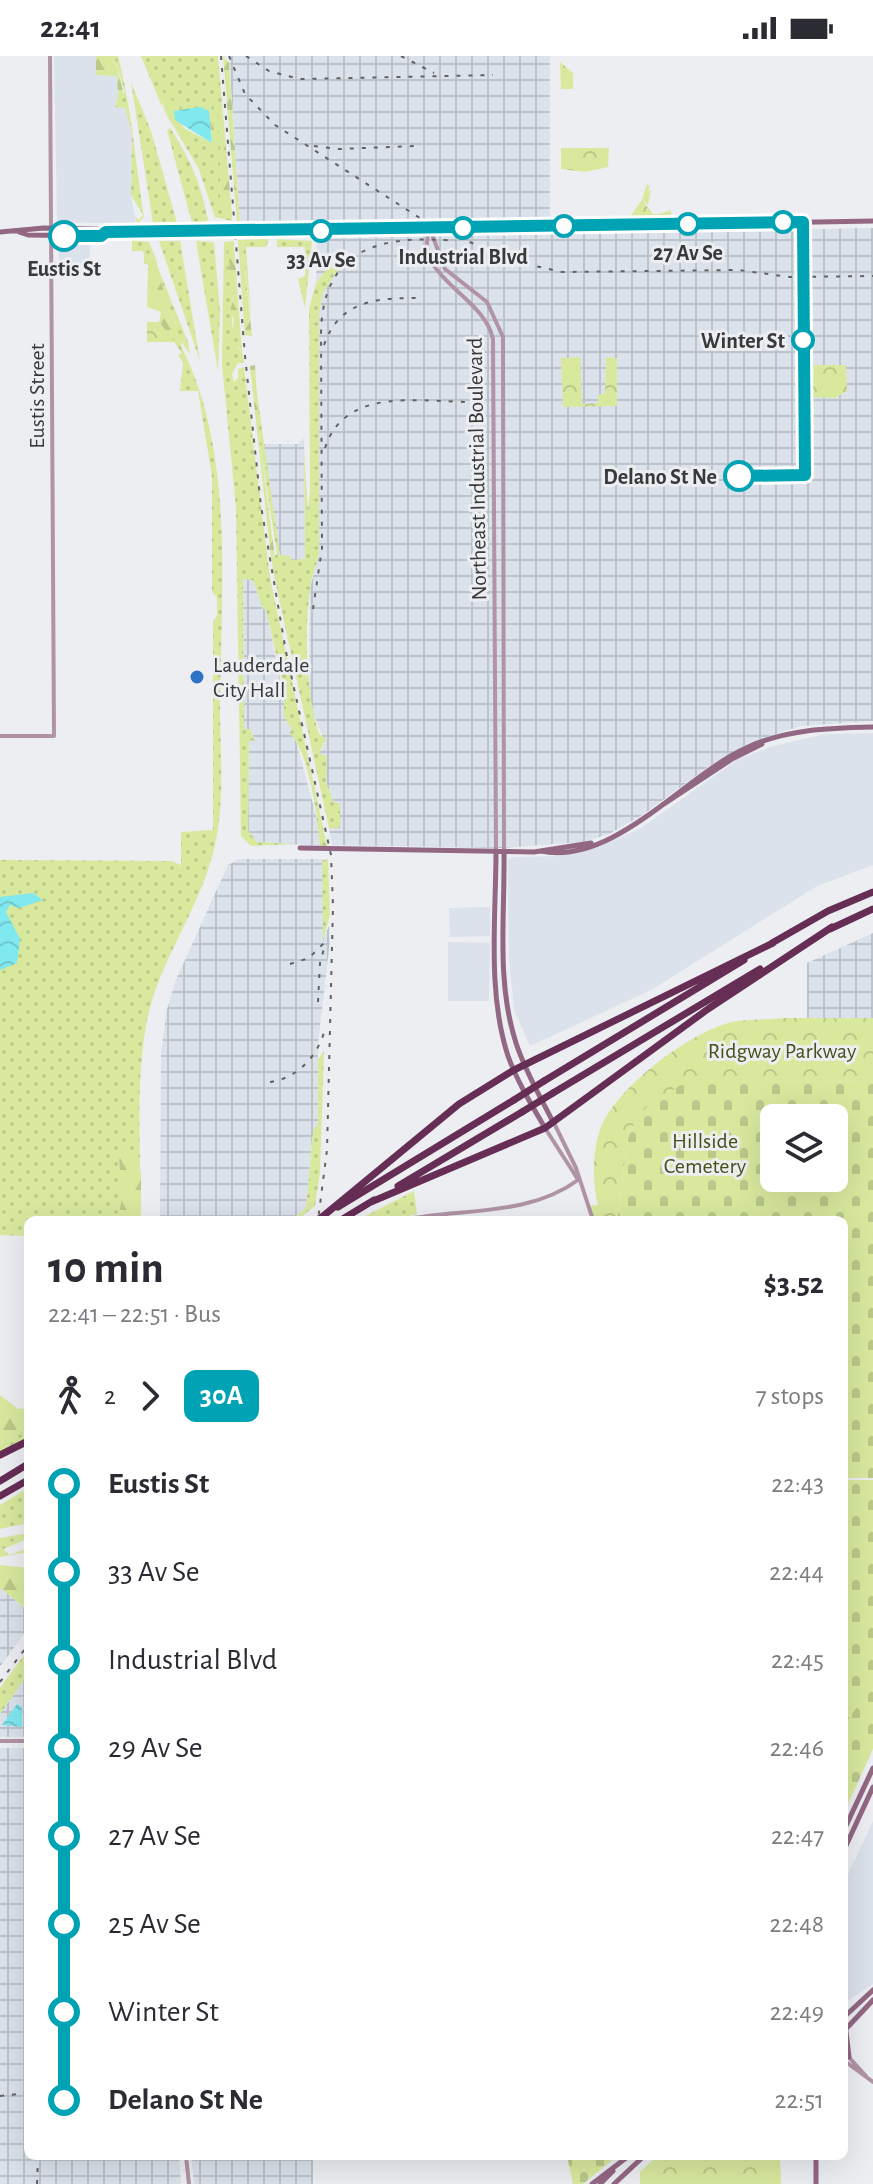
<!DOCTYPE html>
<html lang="en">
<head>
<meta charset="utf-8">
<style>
  body { margin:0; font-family:"Alegreya Sans",sans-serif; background:#f2f2f3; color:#2b2b33; height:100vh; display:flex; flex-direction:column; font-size:30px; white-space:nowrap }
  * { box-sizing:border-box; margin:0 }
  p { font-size:26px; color:#7c7c81 }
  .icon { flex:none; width:44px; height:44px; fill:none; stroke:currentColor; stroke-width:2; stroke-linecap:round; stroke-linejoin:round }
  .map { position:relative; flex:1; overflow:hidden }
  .sheet { position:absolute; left:24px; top:1160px; width:824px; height:944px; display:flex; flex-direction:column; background:#fff; border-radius:12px; box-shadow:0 8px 32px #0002 }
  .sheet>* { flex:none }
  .badge { padding:0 16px; border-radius:12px; font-size:28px; line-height:52px }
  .controls { position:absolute; left:760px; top:1048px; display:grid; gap:16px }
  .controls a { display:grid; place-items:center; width:88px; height:88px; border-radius:12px; background:#fff; box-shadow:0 8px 32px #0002; font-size:40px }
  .map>.badge { position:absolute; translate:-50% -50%; box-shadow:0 0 0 4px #fff }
  .legs { display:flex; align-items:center; gap:12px; height:88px; padding:0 24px; font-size:26px }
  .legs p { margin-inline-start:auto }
  .summary { display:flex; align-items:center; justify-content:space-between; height:136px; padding:0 24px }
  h1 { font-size:44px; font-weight:700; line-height:60px }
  ul { padding:0 24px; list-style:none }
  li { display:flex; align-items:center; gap:28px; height:88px; font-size:30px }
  li i { display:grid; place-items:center; width:12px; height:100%; margin:0 10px; background:currentColor }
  li i::after { content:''; width:20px; height:20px; margin:-10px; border:6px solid; border-radius:50%; background:#fff }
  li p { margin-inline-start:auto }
  li:first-child i { background:linear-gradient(#0000 50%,currentColor 0) }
  li:last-child i { background:linear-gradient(currentColor 50%,#0000 0) }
  .status { display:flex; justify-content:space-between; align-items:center; height:56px; padding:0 40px; background:#fff; direction:ltr }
  .status svg { height:22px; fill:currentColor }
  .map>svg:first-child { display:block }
  .built { fill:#dbe2eb }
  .industrial { fill:url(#industrial-grid) }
  .grass { fill:url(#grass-dots) }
  .forest { fill:url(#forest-firs) }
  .cemetery { fill:url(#cemetery-stones); fill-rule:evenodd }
  .park { fill:url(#park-crowns) }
  .water { fill:url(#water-waves) }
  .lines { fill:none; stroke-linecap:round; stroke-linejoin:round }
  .tertiary { stroke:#b193a6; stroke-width:4 }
  .secondary { stroke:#926783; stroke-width:5 }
  .motorway { stroke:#662d55; stroke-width:7 }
  .rail { stroke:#606263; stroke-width:2; stroke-dasharray:4 8; stroke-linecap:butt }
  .secondary-bridge { stroke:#926783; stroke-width:5 }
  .motorway-bridge { stroke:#662d55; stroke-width:7 }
  .line-1-casing { stroke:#fff; stroke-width:18 }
  .line-1 { stroke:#00a3b4; stroke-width:12 }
  .stop-1-dot { fill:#fff; stroke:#00a3b4; stroke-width:4 }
  .poi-dot { fill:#2d73c4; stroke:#eceef1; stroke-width:3 }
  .labels { text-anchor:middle; stroke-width:6; stroke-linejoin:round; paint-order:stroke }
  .stop-label { font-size:22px; font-weight:bold; fill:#38393a; stroke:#eceef1 }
  .street-label { font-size:22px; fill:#38393a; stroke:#eceef1 }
  .poi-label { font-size:22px; fill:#38393a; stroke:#eceef1; text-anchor:start }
  .park-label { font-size:22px; fill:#46501b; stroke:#eceef1 }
</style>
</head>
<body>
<div class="status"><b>22:41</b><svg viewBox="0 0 49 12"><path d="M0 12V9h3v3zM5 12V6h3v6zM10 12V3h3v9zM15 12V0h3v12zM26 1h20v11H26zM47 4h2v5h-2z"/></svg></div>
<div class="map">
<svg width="873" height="2128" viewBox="0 0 873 2128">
  <defs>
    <pattern id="industrial-grid" width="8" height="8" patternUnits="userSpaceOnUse" patternTransform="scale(2)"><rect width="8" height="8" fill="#dbe2eb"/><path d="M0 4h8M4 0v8" fill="none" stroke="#bdc3ca"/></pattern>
    <pattern id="grass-dots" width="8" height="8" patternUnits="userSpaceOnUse" patternTransform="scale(2)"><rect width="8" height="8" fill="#d8e99e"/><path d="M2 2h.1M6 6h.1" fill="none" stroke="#bac989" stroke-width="1.8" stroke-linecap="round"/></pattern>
    <pattern id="forest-firs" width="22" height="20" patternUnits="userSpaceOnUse" patternTransform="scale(2)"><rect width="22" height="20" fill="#d8e99e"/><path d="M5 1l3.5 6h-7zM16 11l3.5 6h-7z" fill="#bac989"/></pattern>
    <pattern id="cemetery-stones" width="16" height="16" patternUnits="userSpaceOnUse" patternTransform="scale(2)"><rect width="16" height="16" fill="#d8e99e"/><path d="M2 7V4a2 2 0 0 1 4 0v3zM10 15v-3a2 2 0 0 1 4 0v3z" fill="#bac989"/></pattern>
    <pattern id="park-crowns" width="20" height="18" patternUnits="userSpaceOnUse" patternTransform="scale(2)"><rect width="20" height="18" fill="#d8e99e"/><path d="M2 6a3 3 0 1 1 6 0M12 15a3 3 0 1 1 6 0" fill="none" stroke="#bac989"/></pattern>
    <pattern id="water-waves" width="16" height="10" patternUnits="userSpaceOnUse" patternTransform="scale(2)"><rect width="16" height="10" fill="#80e9f0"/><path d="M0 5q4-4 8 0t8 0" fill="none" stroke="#6fc9cf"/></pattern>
  </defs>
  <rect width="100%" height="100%" fill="#eceef1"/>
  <path class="built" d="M54 0H96V19L117 20 119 33 115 50 125 52 132 79 131 139 136 168 57 166Z
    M60 184H90V210H58Z
    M873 677V809L817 830 651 934 530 990 514 954 509 902 508 805 512 801 560 800 599 791 641 772 737 704 770 691 825 678Z
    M490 851V880L450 881 449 852Z
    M448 886 490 887 489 945H448Z
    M873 1765V1928L844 1947V1827Z"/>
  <path class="industrial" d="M229 0H550V164L307 169 240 166Z
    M873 172V665L801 670 749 687 708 711 644 758 609 778 583 786 502 792 332 789 329 772 340 771V747H333L328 733 319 697 325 687 309 646 310 532 319 497V260L322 239 341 208H331L316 227 317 182Z
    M304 382 305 503 291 505 280 500 263 388H298Z
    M243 522 253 524 263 553H266L283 637 318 767 320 790 257 786 248 775 249 683 254 685 252 675 244 673Z
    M239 803H324L323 884 329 870 330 884 318 988V1068L312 1083 306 1152 291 1164H160L161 999 166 957 175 926 228 809Z
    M873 877V962L807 964V907Z
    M0 1532 28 1555V1572L0 1611Z
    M28 1618V1681H0V1658Z
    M0 1692H28V2100H179L181 2128H0Z
    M191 2100H313V2128H194Z"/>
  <path class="grass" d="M114 0H118C132 55 135 104 144 161L137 168 135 161 139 164 143 159 131 139 132 79 125 52 115 51 118 38 125 37Z
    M141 0H218L223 57 220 56 219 82 214 83 211 49 199 54 180 55 162 35V51Z
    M131 26 151 75 177 167H153Z
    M170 72C190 102 201 128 208 164L204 167H192L167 74Z
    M175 73 191 82 195 78 203 82 198 89 220 87V146L227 159H232V165L215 161 198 111Z
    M269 183 266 191H246L251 262 242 184Z
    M277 183 312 185 305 252 298 223 305 220V191H277Z
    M132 184 149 186 156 203 144 199 143 195H132Z
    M159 185H180L200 305Z
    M196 185 214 186 220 256 218 315Z
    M234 185 232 272 239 279 238 292 242 294 244 307H238L232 318 234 326 238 322V313L244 311 270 522 327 790H320C317 761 310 696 289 677L292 674 284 660V633L266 554 263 553 253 524 243 523 244 672 251 674 255 685 249 684 248 775 257 786 296 788 251 790 241 780 236 452 222 308 224 186Z
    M156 207 188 286 190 299 182 286 181 290C235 396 221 530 220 650 220 696 225 744 215 789 201 853 157 906 146 970 135 1033 141 1101 141 1164H28V1180L0 1179V804L171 805 181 809V776L213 774V565L217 560V541L212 536V420L198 335H180L183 307 178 299 182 297 171 282 172 272 177 270 167 251Z
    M331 207H342L322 239 319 260V497C317 509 311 521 310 534 304 577 306 637 319 678L326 683 319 697 327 701 326 726 334 747H340V772H329L275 524 270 494 274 501 277 498 260 388 255 324 280 499 290 500 291 504 305 503 304 393 308 456 310 435 309 253 316 227Z
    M328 803 330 858 323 886 322 805Z
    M324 995 320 1116 315 1150 297 1164H291L306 1152 313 1075 318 1068V1003Z
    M414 1135 417 1158 392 1164H358Z
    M28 1366V1382L0 1396V1388Z
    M28 1432V1467L0 1473V1449Z
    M28 1477V1483L3 1493 10 1499 22 1494 28 1496 0 1501V1482Z
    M28 1594V1618L0 1658V1632Z"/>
  <path class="forest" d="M96 0H114L124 39 118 38 117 20 96 19Z
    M223 0 229 7 240 166H237Z
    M161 35 180 51V55H174L184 72 195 78 190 83C173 77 161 53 161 35Z
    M211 49 215 82H219V56L223 57 232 159H227L220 146V87H216L215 93 212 88 198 89 203 82 212 87 211 70 200 51Z
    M238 184H242L252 280 245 279Z
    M234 190 242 294 236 289 239 279 232 276 234 263 230 256 233 244 228 195Z
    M144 199 156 203 167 251 177 271 172 272 171 282 159 266 161 256 147 251 148 209 144 207Z
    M255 309 260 388 275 502 270 494 250 310Z
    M128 1093 141 1117V1164H118L122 1141 119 1101Z
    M0 1339 18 1353 28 1352V1366L0 1388Z
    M0 1509 28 1512 25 1552 0 1532Z"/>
  <path class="cemetery" d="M873 1025V1422H844V1164H617L628 1082 635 1065 648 1048 681 1028ZM774 1062H834V1122H774Z
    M844 1424H873V1693L844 1757Z
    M567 2100H617L583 2128H573Z"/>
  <path class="park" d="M560 6 573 17V33H561Z
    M561 92H609L608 111 585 116 561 113Z
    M647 128 650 131 647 136 651 134 648 149 642 144 653 158H659L671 154V160L629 162 642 144Z
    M147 266H159L175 286H147Z
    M580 301 582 348 598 347V339L605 337 606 301 617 302V350L563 351 561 302Z
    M809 309H846L847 335 835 342 809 341Z
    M783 962H873V1025L681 1029 649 1048 635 1065 628 1082 617 1164H593L589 1150 598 1149C592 1126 592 1095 601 1071 618 1031 686 979 728 967 744 963 766 964 783 962Z
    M873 1614V1629L844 1669V1654Z
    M657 2100H780L781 2128H640V2116Z"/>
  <path class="water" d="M200 51 209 55 212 87 175 64 174 55Z
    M33 837 43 844 19 852 10 849 6 856 20 883 17 907 0 914V841Z
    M17 1648 22 1651V1671L2 1669Z"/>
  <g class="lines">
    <path class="tertiary" d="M430 173 445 213 487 246 503 281 504 796
      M430 173C411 220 484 239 493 283L496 795
      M0 680H54L50 0
      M554 1067 576 1112 593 1164
      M545 1072 577 1122
      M403 1164C461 1152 528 1161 578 1124
      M0 1685H28
      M844 1996 866 2020
      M846 2006 873 2026
      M186 2100 189 2128"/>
    <path class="secondary" d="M0 176 44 172 227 176
      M19 176 28 179 101 180 106 176
      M243 176 873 165
      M664 748 732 703 762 688
      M300 792 534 796 591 787
      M496 795C496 861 487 936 508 1000 517 1025 531 1048 545 1072
      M541 795C614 810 684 720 746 692 786 673 830 672 873 671
      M504 796C505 860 496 925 516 987 525 1015 540 1040 553 1066
      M844 1774 873 1712
      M844 1794 873 1731
      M844 1961 873 1934
      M844 1975 873 1944
      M846 1975 849 2001
      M844 2005 845 2006
      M816 2100V2128
      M592 2128 626 2102
      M600 2128 613 2115
      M614 2128 644 2100"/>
    <path class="motorway" d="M830 873 873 853
      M772 887 828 855 873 836
      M544 1025 744 904
      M553 1037 760 913
      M398 1130 522 1056
      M371 1146 545 1072 708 953 832 871
      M338 1151 514 1044
      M322 1161 459 1048 514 1014 773 887
      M341 1164 374 1144
      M0 1399 28 1385
      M0 1425 28 1408
      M0 1440 28 1424"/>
    <path class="rail" d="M221 0 245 300 261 450 286 596 331 799 333 850 327 1094 318 1164
      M229 0 245 38 275 69 437 173 522 207 562 216 738 214 790 221 873 220
      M246 0 269 15 299 23 493 19
      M401 0 434 17
      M314 90 339 93 414 90
      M324 289C340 242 381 242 423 242
      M325 392C345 330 420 346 471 346
      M313 553 322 492 321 278C322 192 381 178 456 185
      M290 908 309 902 325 886
      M318 946 320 907 325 889
      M270 1026C298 1022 318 1000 325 973
      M0 1626 28 1589
      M0 2040 28 2037
      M37 2128 38 2100"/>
    <path class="secondary-bridge" d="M227 176H243"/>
    <path class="motorway-bridge" d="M514 1044 544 1025
      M522 1056 553 1037
      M317 1164 322 1161"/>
  </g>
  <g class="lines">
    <defs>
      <path id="line-1" d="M64 180H101L106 176 803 166 805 419 739 420"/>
    </defs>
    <use href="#line-1" class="line-1-casing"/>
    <use href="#line-1" class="line-1"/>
  </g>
  <g class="stop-1-dot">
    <circle cx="783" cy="166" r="10"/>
    <circle cx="688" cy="168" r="10"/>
    <circle cx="564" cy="170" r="10"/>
    <circle cx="463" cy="172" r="10"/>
    <circle cx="321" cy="175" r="10"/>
    <circle cx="64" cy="180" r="14"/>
    <circle cx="803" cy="284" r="10"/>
    <circle cx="739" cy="420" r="14"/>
  </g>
  <circle class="poi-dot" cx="197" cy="621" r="8"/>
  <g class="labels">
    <g class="stop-label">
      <text x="688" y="204">27 Av Se</text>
      <text x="463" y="208">Industrial Blvd</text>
      <text x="321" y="211">33 Av Se</text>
      <text x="64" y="220">Eustis St</text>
      <text x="785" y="292" text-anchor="end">Winter St</text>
      <text x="717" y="428" text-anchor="end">Delano St Ne</text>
    </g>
    <g class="street-label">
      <text transform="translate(36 340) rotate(-90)" y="8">Eustis Street</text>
      <text transform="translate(476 413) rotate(-91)" y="8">Northeast Industrial Boulevard</text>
    </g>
    <g class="poi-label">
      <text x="213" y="616">Lauderdale<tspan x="213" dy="25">City Hall</tspan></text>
    </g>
    <g class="park-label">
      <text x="782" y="1002">Ridgway Parkway</text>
      <text x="705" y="1092">Hillside<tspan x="705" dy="25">Cemetery</tspan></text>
    </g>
  </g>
</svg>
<div class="controls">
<a><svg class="icon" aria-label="layers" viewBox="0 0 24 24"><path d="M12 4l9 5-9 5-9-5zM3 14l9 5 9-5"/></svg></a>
</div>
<section class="sheet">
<div class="summary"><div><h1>10 min</h1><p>22:41 – 22:51 · Bus</p></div><b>$3.52</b></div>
<div class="legs"><svg class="icon" aria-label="walk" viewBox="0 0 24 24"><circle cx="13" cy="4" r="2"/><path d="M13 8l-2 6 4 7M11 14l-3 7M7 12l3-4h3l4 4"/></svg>2<svg class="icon" aria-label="forward" viewBox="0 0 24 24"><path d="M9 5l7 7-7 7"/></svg><b class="badge" style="background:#00a3b4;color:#fff">30A</b><p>7 stops</p></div>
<ul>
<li><i style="color:#00a3b4"></i><b>Eustis St</b><p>22:43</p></li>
<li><i style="color:#00a3b4"></i><span>33 Av Se</span><p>22:44</p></li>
<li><i style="color:#00a3b4"></i><span>Industrial Blvd</span><p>22:45</p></li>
<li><i style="color:#00a3b4"></i><span>29 Av Se</span><p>22:46</p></li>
<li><i style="color:#00a3b4"></i><span>27 Av Se</span><p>22:47</p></li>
<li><i style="color:#00a3b4"></i><span>25 Av Se</span><p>22:48</p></li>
<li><i style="color:#00a3b4"></i><span>Winter St</span><p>22:49</p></li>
<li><i style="color:#00a3b4"></i><b>Delano St Ne</b><p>22:51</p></li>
</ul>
</section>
</div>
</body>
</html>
